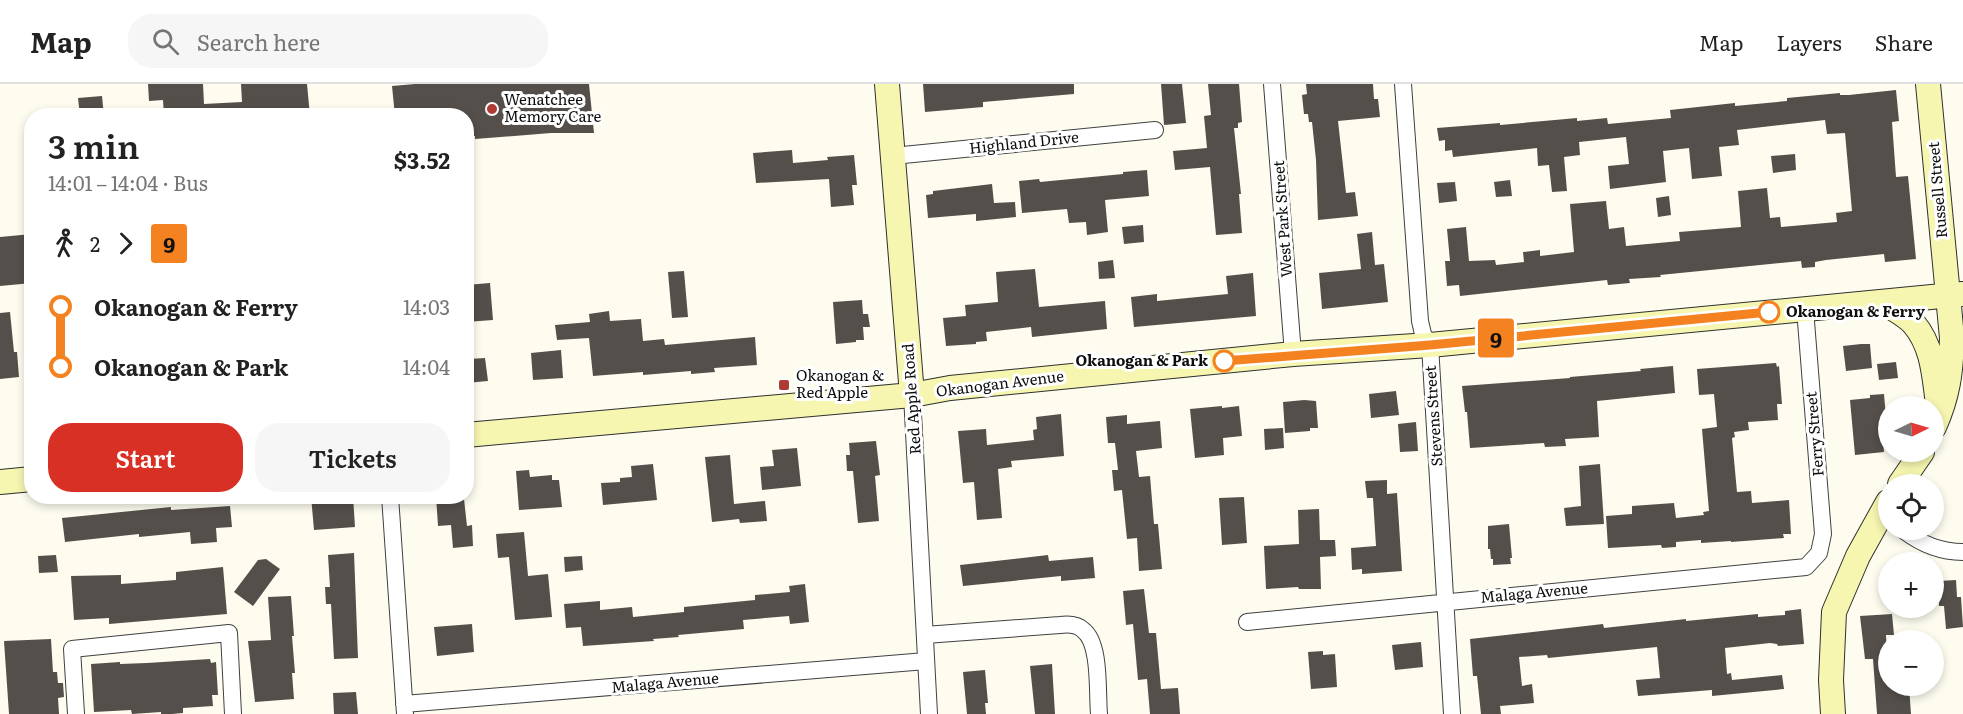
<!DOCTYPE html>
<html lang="en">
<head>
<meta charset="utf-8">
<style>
  body { margin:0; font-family:Literata,serif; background:#f6f6f6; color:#222; height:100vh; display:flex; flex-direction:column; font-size:22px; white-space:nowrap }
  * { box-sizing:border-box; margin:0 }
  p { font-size:20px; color:#767676 }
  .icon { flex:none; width:33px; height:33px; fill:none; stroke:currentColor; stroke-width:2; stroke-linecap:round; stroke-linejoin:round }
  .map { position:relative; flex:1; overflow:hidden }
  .details { position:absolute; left:24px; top:24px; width:450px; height:396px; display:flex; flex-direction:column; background:#fff; border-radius:24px; box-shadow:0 3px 9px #0003 }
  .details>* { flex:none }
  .badge { padding:0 12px; border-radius:4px; font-size:21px; line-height:39px }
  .needle { width:39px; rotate:85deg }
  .buttons { position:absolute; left:1878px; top:312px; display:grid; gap:12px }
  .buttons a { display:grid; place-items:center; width:66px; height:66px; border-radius:50%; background:#fff; box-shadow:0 3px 9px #0003; font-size:30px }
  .map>.badge { position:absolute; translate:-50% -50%; box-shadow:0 0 0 3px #fff }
  .legs { display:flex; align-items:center; gap:9px; height:66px; padding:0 24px; font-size:20px }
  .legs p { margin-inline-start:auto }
  .overview { display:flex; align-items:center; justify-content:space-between; height:102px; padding:0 24px }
  h1 { font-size:33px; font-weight:600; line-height:45px }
  .cta { display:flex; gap:12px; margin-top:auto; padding:12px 24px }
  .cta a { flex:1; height:69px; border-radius:24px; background:#d93025; color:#fff; font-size:24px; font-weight:600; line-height:69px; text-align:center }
  .cta a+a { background:#f6f6f6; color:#222 }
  ul { padding:0 24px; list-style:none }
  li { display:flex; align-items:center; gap:21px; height:60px; font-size:22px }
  li i { display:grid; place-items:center; width:9px; height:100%; margin:0 8px; background:currentColor }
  li i::after { content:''; width:15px; height:15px; margin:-8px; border:4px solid; border-radius:50%; background:#fff }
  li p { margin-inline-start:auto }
  li:first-child i { background:linear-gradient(#0000 50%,currentColor 0) }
  li:last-child i { background:linear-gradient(currentColor 50%,#0000 0) }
  header { display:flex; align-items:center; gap:36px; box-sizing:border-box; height:84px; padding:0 30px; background:#fff; border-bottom:2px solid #e0e0e0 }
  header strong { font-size:28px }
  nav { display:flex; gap:33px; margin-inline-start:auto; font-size:21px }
  .search { width:420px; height:54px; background:#f6f6f6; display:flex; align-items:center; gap:15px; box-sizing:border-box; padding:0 21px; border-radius:24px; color:#767676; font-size:22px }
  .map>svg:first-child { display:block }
  .building { fill:#544f4a }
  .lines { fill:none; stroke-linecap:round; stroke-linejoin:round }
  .street-casing { stroke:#404040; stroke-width:18 }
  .secondary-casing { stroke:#2f2f2f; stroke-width:26 }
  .street { stroke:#fff; stroke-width:16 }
  .secondary { stroke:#f6f6b1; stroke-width:24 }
  .line-1-casing { stroke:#fff; stroke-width:14 }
  .line-1 { stroke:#f58220; stroke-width:9 }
  .poi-dot { fill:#ae3b34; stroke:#fff; stroke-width:2 }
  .stop-1-dot { fill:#fff; stroke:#f58220; stroke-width:3 }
  .labels { text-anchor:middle; stroke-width:6; stroke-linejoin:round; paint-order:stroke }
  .poi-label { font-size:15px; fill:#0d0d0d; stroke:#fff; text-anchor:start }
  .street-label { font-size:15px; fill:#0d0d0d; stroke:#fff }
  .stop-label { font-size:15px; font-weight:bold; fill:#0d0d0d; stroke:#fff; text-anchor:start }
</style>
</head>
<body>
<header>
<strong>Map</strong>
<div class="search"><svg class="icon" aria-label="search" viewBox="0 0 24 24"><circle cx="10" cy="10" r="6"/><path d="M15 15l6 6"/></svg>Search here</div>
<nav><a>Map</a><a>Layers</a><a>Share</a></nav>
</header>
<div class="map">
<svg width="1963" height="630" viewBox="0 0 1963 630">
  <rect width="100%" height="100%" fill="#fdfcef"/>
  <path class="building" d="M148 0H203L204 20 242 18 241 0H307L310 32H164L163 16 149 17Z
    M415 0H589L594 49H551L475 55V52L466 53V32H395L392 2Z
    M923 0H1074V10L983 18V23L925 28Z
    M1161 0H1182L1186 39 1164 41Z
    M1208 0H1239L1242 38 1238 39V44H1234L1241 110H1239L1242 149 1216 151 1210 83 1175 86 1173 67 1207 64 1204 32 1211 31Z
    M1306 0H1373L1374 15H1378L1380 33 1338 37 1346 109 1355 108 1358 132 1318 136 1316 76 1312 38H1309L1308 30H1304L1302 11 1307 10Z
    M1896 6 1899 37 1892 38 1896 93 1908 92 1916 175 1885 178 1884 170 1826 176 1815 178V183L1802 184 1801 177 1660 191 1661 193 1629 195 1630 199 1608 201 1607 196 1460 212 1459 201 1447 202 1445 177H1450L1447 145 1466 143 1469 177 1495 176 1496 181 1524 178 1523 168 1540 166V172L1574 168 1570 120 1606 117 1609 145 1624 143 1626 162 1680 157 1679 148 1741 143 1738 107 1767 104 1770 134 1780 133 1781 143 1837 138 1836 129 1852 127 1845 49 1827 50 1825 36 1737 46 1739 61 1719 63 1722 92 1692 95 1689 64 1663 67 1666 98 1610 105 1608 82 1629 80 1626 53 1579 58 1580 71 1564 73 1567 107 1552 108 1549 81 1538 82 1537 64 1453 73 1452 66 1445 67V56L1439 57 1437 44 1500 39V41L1577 34V37L1607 34 1608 40 1671 34 1670 26 1735 19V22L1787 17V14L1840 9V11H1849Z
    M102 12 104 32H80L78 14Z
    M792 66 793 79 828 76 827 73 854 71 857 101H852L854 121 831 123 829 95 756 99 753 69Z
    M1795 70 1796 86 1773 89 1771 72Z
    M1147 86 1149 112 1105 116 1108 148 1087 151 1086 138 1069 139 1067 125 1022 129 1019 97 1039 95 1040 98 1123 90V88Z
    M1510 96 1512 112 1496 113 1494 98Z
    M1455 98 1457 117 1439 119 1437 99Z
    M992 100 994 119 1015 118 1016 133 976 137V130L928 134 926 111 933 110V107Z
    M1669 112 1671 131 1658 133 1656 114Z
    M1143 141 1144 158 1124 160 1122 143Z
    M1372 148 1375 181 1384 180 1388 218 1322 225 1319 189 1361 185 1357 150Z
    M32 150V199L0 202V153Z
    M1113 176 1115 194 1099 195 1098 178Z
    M1035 185 1039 223 1105 217 1107 245 1032 253 1031 243 986 248 987 257 976 258V260L946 262 943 234 966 232 965 221 998 218 996 188Z
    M684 187 688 233 672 234 668 188Z
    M1253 189 1256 232 1134 243 1131 213 1157 210V217L1228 210 1226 192Z
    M490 199 493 236 466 238V201Z
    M862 216 863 230H868L870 243H863L864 256H856V258L836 260 833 218Z
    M609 227 610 237 641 235 643 257 664 255 665 261 755 253 757 281 714 284 715 288 691 290V287L643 291V288L593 292 589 254 557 256 555 241 590 238 589 230Z
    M10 228 14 268H17L19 293 0 295V229Z
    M1861 260H1870L1872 284 1846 287 1843 262Z
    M561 266 563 294 533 296 531 269Z
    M485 274 488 297 466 299V282L470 281 469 275Z
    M1896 278 1898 294 1879 296 1877 280Z
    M1776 279 1777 283 1779 282 1782 320H1777L1778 336 1748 338 1749 346 1734 348 1735 353 1732 354 1737 408 1751 407 1752 419 1789 416 1791 450H1783L1784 454 1731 458V457L1701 459V456L1676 458V463L1662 464 1661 461 1608 464 1606 432 1632 430V422L1674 419 1676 434 1704 431 1703 428 1709 427 1702 345 1717 343 1714 310 1699 311 1697 285Z
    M1673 282 1675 309 1597 317 1599 353 1565 355 1566 362 1545 363 1544 359 1470 364 1467 328H1465L1462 302 1570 294V293L1641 287 1640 285Z
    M1396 307 1399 331 1371 334 1369 310Z
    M1884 310 1886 333 1881 334 1884 368 1855 371 1850 316 1870 314V311Z
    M1304 316 1316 317 1318 344H1310V347L1285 349 1283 318Z
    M1222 322V324L1239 322 1242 352 1223 354 1224 371 1195 374 1190 325Z
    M1061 330 1064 372 1011 377 1012 383 998 385 1002 434 977 436 974 398 963 399 958 347 986 345 987 361 1034 356 1033 346 1037 345 1036 333Z
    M1127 331V340L1160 337 1162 364 1136 367 1139 393 1150 392 1154 440H1158L1162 485 1139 487 1137 454 1127 455 1122 406 1114 407 1112 386H1118L1115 359H1108L1106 333Z
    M1416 338 1418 367 1400 368 1398 340Z
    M1283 344 1284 364 1265 366 1264 345Z
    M876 357 880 391 875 392 879 437 858 439 853 387H847L846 371H850L849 359Z
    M797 364 801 402 762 406 760 383 774 382 772 366Z
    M730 371 734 420 765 417 767 437 740 439 739 435 712 438 705 373Z
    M653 380 657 416 603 421 601 399 620 398V394L632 393 631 382Z
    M1600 380 1604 440 1566 442 1564 424 1581 422 1579 382Z
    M529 386 530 393 552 391V396H559L562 423 519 426 516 387Z
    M1387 396V410L1397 409 1402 487 1362 490V485L1352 486 1351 464 1376 462 1373 414H1367L1365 397Z
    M311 412H353L355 443 314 446Z
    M436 412H458L459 415H464L467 442 472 441 473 462 453 464 451 441 438 442Z
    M1244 413 1247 459 1222 461 1219 414Z
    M230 422 232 443 216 444 217 458 191 460 190 448 139 453V450L65 458 62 434 171 423V426Z
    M1319 425 1320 456H1335L1336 472 1320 473 1321 505H1299L1298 503 1266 505 1264 462 1299 460 1298 426Z
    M1509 440 1512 474H1510L1511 480 1493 481V475H1491L1490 465H1488V442Z
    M524 448 528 492 548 490 552 533 515 536 509 473 498 474 496 450Z
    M354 469 358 574 334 575 331 520H326L325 503H330L328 471Z
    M56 471 58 488 39 489 38 472Z
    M1048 471 1049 477 1093 473 1095 494 1061 497V492L963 502 960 481Z
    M582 472 583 486 565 488 564 473Z
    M266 475 280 485 253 522 234 508 258 476Z
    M223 483 227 530 109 540V534L74 536 71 492 121 491V500L176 496V488Z
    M1956 496 1957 513H1961L1963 543 1946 545 1944 522H1939L1938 497Z
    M805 500 809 538 790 540 789 532 743 536 744 545 678 551 679 553 653 555 654 557 583 562 581 543 566 544 564 520 600 517V526L632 523 633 533 684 528V523L755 516V511L790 508 789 502Z
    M1144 505 1149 549H1156L1161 605 1178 604 1180 630H1150L1147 595 1138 596 1133 540 1126 541 1123 507Z
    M291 512 294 552H292L295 589H292L294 615 255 618 248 557 271 556 268 513Z
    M1801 525 1804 560 1778 562 1777 560 1770 559 1725 564 1727 590 1731 589 1732 596 1782 591 1784 605 1712 612V606L1638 612 1636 596 1660 594 1657 563 1548 574 1547 571 1519 573 1522 602 1532 600 1534 619 1500 622 1501 630H1481L1477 592H1473L1470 555 1603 540 1604 544 1686 535V537L1758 530V533L1785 531V527Z
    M1892 530 1894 551H1886L1888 602H1909L1911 630H1877L1873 575H1865L1860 532Z
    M472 540 474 568 437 572 434 543Z
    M51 555 53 588H57L58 599H63L64 613 58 614 59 630H9L4 557Z
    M1421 558 1423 583 1395 586 1392 561Z
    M1323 567V571L1335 570 1337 603 1311 605 1308 568Z
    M210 575 211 579 216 578 218 611H212L213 622 183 624V629L172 630H161V628L132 630 131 626 94 628 91 580 120 578V580L147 579Z
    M1052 580 1055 630H1035L1030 582Z
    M985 586 988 619H985L986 630H967L963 588Z
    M356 608 358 630H334L333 609Z"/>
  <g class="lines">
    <defs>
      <path id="street" d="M1272 0 1293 270
        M1403 0 1420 237 1423 250 1430 261 1452 630
        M893 72 1155 46
        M912 311 929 630
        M390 412 405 630
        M1903 446C1921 460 1940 468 1963 468
        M1247 538 1806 483 1819 469 1823 450 1805 225
        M925 551 1060 541C1068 540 1077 540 1083 546 1101 559 1097 609 1099 630
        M404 620 926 577
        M76 630 72 565 229 549 233 630"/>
      <path id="secondary" d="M887 0 912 311
        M1928 0 1952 254C1951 288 1948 312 1934 343
        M1883 218C1893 225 1906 231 1914 240 1933 263 1934 291 1938 320
        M466 351 912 311 950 304 1293 270 1430 261 1963 210
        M0 398 32 395
        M1900 400 1922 368
        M1833 630 1831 596 1834 528 1858 472 1888 418"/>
    </defs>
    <use href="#street" class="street-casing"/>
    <use href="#secondary" class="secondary-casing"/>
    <use href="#street" class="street"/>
    <use href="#secondary" class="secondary"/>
  </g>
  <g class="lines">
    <defs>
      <path id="line-1" d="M1224 277 1430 261 1769 228"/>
    </defs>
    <use href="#line-1" class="line-1-casing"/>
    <use href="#line-1" class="line-1"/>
  </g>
  <g class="poi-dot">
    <circle cx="492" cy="25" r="6"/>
    <rect x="778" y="295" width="12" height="12" rx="3"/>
  </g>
  <g class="stop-1-dot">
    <circle cx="1769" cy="228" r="10"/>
    <circle cx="1224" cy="277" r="10"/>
  </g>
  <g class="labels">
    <g class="poi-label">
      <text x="504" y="21">Wenatchee<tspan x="504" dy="17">Memory Care</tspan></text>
      <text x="796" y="297">Okanogan &amp;<tspan x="796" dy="17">Red Apple</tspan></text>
    </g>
    <g class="street-label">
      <text transform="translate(1024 59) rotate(-6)" y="5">Highland Drive</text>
      <text transform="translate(1938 106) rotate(-95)" y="5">Russell Street</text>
      <text transform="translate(1283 135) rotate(-94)" y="5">West Park Street</text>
      <text transform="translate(1000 300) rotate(-7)" y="5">Okanogan Avenue</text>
      <text transform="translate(912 315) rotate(-94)" y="5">Red Apple Road</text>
      <text transform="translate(1434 332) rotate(-94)" y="5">Stevens Street</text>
      <text transform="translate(1815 350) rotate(-95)" y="5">Ferry Street</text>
      <text transform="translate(1534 509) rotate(-5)" y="5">Malaga Avenue</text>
      <text transform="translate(665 599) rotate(-5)" y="5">Malaga Avenue</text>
    </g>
    <g class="stop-label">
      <text x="1786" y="233">Okanogan &amp; Ferry</text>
      <text x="1208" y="282" text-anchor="end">Okanogan &amp; Park</text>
    </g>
  </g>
</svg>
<div class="buttons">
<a><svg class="needle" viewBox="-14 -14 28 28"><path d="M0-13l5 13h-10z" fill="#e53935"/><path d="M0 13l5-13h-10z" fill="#767676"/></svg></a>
<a><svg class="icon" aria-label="locate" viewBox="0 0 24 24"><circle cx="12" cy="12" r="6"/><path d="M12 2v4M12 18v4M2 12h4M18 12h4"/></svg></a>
<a>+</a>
<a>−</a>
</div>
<b class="badge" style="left:1496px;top:254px;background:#f58220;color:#111">9</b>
<section class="details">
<div class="overview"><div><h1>3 min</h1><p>14:01 – 14:04 · Bus</p></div><b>$3.52</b></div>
<div class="legs"><svg class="icon" aria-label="walk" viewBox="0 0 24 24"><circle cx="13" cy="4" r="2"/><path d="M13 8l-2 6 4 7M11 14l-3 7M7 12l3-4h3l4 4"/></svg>2<svg class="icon" aria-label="forward" viewBox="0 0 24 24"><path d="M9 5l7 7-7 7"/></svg><b class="badge" style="background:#f58220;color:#111">9</b></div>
<ul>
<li><i style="color:#f58220"></i><b>Okanogan &amp; Ferry</b><p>14:03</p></li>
<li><i style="color:#f58220"></i><b>Okanogan &amp; Park</b><p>14:04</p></li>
</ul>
<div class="cta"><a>Start</a><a>Tickets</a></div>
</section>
</div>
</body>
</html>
